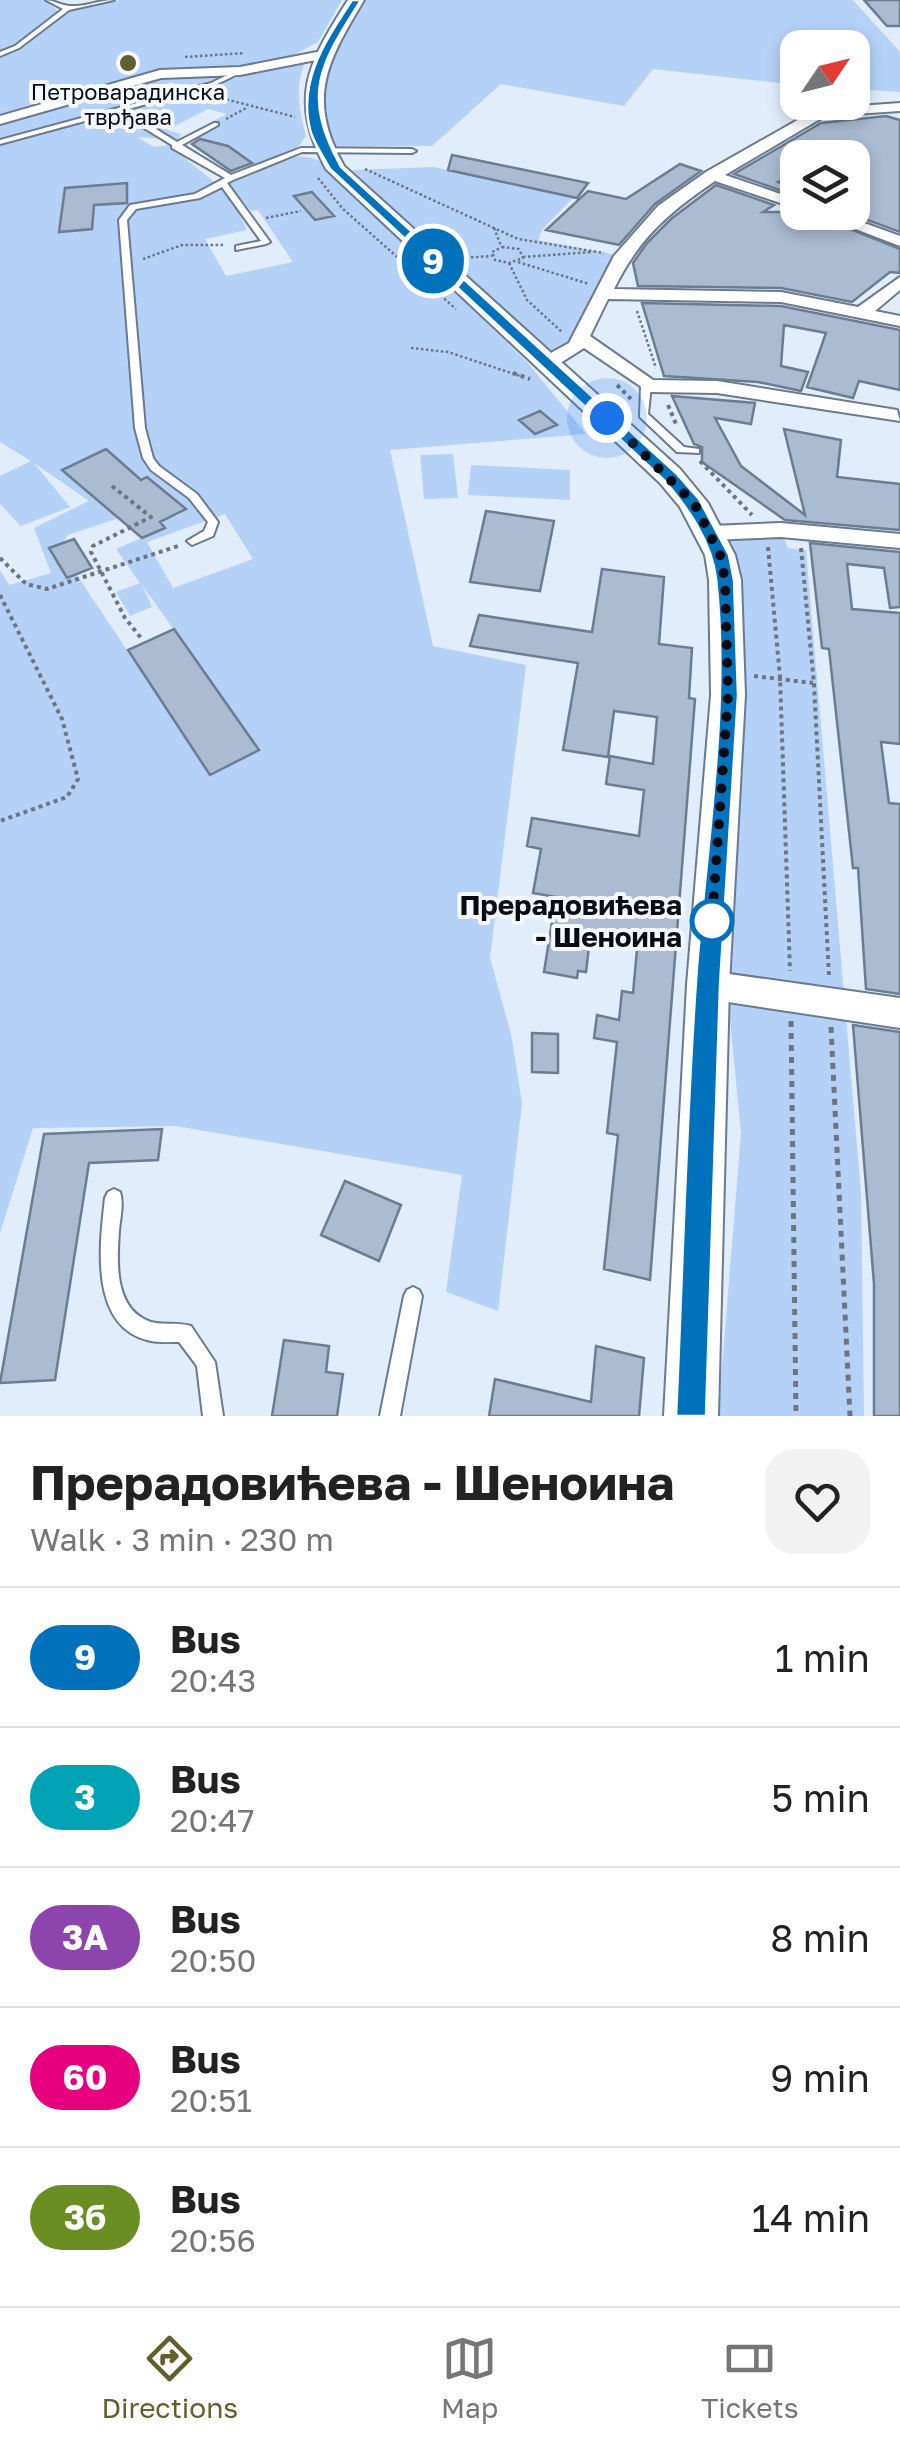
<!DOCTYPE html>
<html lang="en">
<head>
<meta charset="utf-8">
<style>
  body { margin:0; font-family:"Golos Text",sans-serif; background:#f2f2f2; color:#222; height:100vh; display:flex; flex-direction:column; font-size:38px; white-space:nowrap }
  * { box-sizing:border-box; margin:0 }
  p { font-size:32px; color:#767676 }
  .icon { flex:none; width:55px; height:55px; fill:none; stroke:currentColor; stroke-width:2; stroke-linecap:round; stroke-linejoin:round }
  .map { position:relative; height:1416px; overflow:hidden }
  .sheet { display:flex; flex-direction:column; background:#fff; flex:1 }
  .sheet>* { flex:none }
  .badge { padding:0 20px; border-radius:32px; font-size:35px; line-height:65px }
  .needle { width:65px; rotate:55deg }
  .tools { position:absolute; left:780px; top:30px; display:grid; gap:20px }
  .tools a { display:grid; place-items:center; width:90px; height:90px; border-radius:20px; background:#fff; box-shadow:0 5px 15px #0003; font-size:50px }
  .you { position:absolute; width:50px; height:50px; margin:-25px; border:8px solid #fff; border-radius:50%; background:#1a73e8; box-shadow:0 0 0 15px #1a73e833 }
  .map>.badge { position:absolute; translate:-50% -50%; box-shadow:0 0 0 5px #fff }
  .round { display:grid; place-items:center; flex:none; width:105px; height:105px; border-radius:30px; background:#f2f2f2 }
  .head { display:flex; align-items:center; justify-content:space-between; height:170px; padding:0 30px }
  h1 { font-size:48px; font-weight:700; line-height:75px }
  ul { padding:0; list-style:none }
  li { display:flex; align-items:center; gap:30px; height:140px; padding:0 30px; border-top:2px solid #e0e0e0 }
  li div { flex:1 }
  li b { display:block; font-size:38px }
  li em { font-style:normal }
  li .badge { min-width:110px; font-weight:700; text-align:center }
  .dock { display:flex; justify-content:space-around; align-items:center; height:140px; border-top:2px solid #e0e0e0; background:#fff; font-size:28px; color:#767676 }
  .dock a { display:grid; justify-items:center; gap:5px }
  .dock .on { color:#625f2c }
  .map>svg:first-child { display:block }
  .green { fill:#b4d1f7; fill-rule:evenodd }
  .building { fill:#aabbd2; stroke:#6c7c91; stroke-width:2.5 }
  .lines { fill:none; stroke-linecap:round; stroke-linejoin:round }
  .lane-casing { stroke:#6b7a8f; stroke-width:4 }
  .street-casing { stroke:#6b7a8f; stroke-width:4 }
  .secondary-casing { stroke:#6b7a8f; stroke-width:4 }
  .path-far2 { stroke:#6d7580; stroke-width:2.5; stroke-dasharray:2.5 2.5; stroke-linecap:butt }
  .path-far1 { stroke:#6d7580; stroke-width:4; stroke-dasharray:4 4; stroke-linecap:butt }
  .path { stroke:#6d7580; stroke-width:5; stroke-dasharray:6 6; stroke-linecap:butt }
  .lane { fill:#fff; fill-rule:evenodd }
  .street { fill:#fff; fill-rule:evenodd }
  .secondary { fill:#fff; fill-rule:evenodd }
  .line { fill:#0072bc; stroke:#fff; stroke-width:2.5 }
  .walk { stroke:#070c14; stroke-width:10; stroke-dasharray:0 18 }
  .poi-dot { fill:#625f2c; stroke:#f5f9fe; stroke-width:4 }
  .stop-dot { fill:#fff; stroke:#0072bc; stroke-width:5 }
  .labels { text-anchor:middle; stroke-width:8; stroke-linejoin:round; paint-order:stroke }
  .far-poi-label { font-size:22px; fill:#070c14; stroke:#f5f9fe }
  .stop-label { font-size:28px; font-weight:bold; fill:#070c14; stroke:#f5f9fe; text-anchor:end }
</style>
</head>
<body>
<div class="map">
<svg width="900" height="1416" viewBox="0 0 900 1416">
  <rect width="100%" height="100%" fill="#e2edfb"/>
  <path class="green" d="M0 0H44L58 11 14 47 0 53Z
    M120 0H342L318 42 290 57 235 68 169 70 0 116V55L14 52 64 12Z
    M364 0H853L900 52V92L853 89 852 48H798L797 85 653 69 624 106 501 84 432 146H332C305 87 329 65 354 11L358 12Z
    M306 61C294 87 299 109 306 136L297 148 245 168 234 160 242 156 232 155 228 146 192 140 218 126 211 122 227 114 208 109 167 130 181 134 179 140 137 137 154 147 169 145 230 195 247 230 205 239 226 276 293 262 258 210 251 211 227 184C253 168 291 147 320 161L527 362 586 434 390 450 433 646 526 665 490 958 511 1034 522 1103 498 1311 446 1292 462 1175 176 1126 33 1128 0 1233V570L9 585 51 573 34 528 89 501 34 463 70 507 21 526 0 504V476L31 461 0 442V123L157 77 228 75 187 88 170 82 159 90 175 93 126 107 186 97 215 105 226 101 215 90 227 80ZM147 477 185 508 179 515 158 519 164 528 116 549 140 583 116 592 130 616 152 607 142 585 259 749 210 774 76 574 62 544 68 535 119 518 128 484ZM225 514 253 559 173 588 147 542Z
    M434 167 573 198 542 230 538 240 622 256 570 352 549 353 389 208 352 170Z
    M453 454 458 498 424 499 420 455Z
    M471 465 570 470V500L468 495Z
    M781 530 788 548 806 550 861 1193 864 1416H718L741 1133 725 969 711 533Z"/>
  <path class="building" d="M864 0H900V26H887Z
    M886 116 900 120V232L846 212H852V158H798V172L778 182 797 189 791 194 734 174 821 123Z
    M200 139 228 146 252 163 231 171 192 144Z
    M452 155 588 183 577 198 448 170Z
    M680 164 701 171 655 204 619 245 546 230 588 191 626 199Z
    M127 183V203L94 205 92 229 59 232 65 188Z
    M716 185 774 205 763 212H808L900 249V273L890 272 852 302 781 288 638 286 633 263 647 243 671 219Z
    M312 192 334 216 315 220 294 196Z
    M642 303 781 306 900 330V390L859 381 853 398 807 387 826 333 784 325 781 366 808 372 801 391 758 382 664 376Z
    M672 396 755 403 751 424 715 418 741 466 805 515 784 429 841 440 837 477 900 484V530L785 520 702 462V447L694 444Z
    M540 411 557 425 535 434 519 420Z
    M106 449 141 480 147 477 186 509 160 522 165 528 142 538 62 470Z
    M486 511 554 521 540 591 470 582Z
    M74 539 92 568 67 578 49 548Z
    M810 543 900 552V607L890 608 884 568 847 564 852 609 900 613V744L881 742 889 803 900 804V994L866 989 858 868H853L829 649 822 648Z
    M602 569 664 577 659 644 692 648 689 698 695 699 650 1280 604 1269 618 1135 607 1133 617 1042 594 1038 597 1015 619 1020 622 991 633 993 638 939 591 930 586 972 578 971 577 978 544 972 556 897 533 893 541 849 527 846 532 818 639 836 644 790 606 784 610 756 653 764 657 717 614 711 608 757 563 750 578 663 470 646 479 615 592 632Z
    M174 629 259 750 210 775 128 650Z
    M853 1025 900 1032V1416H874V1284Z
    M532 1033 558 1034V1073L532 1072Z
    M162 1129 158 1160 89 1163 55 1380 0 1383 44 1134Z
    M345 1181 401 1205 379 1261 321 1235Z
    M284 1340 329 1346 326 1372 343 1374 337 1416H272Z
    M596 1346 644 1358 639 1416H489L495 1379 591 1402Z"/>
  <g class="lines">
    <defs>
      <path id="lane" d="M46 0C55 1 63 6 71 6 85 7 99 0 114 0L69 10 19 48 0 56V52L15 46 63 9Z
        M240 69 242 72 215 85 125 110 177 142 214 123H218V125L182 145 231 175 301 148 412 149 416 151 412 153 302 152 233 180 227 183 270 242 266 244 236 250V246L261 241 222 187 200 198 136 209 127 220 145 428 153 458 159 466 197 494 218 522 213 536 192 545 187 541 204 531 208 522 189 498 151 470 143 458 135 428 119 220 130 205 195 194 225 178 172 148V145L118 112 0 144V140L211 83Z
        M646 382 651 385 648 414 684 447 699 449V453L677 452 640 417 641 385Z
        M114 1189 120 1192C124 1204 120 1218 119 1231 117 1260 114 1303 144 1319 158 1327 175 1321 191 1326L215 1362 223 1416H203L197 1366 179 1342C169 1342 157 1343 147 1340 89 1325 100 1243 105 1198L108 1192Z
        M413 1287 419 1290 422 1296 400 1416H380L404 1296 407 1290Z"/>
      <path id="street" d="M322 51 326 52V58L240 75 161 78 0 124V116L160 70 240 67Z
        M900 103V111L825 116 725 175 798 200V209L715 181C668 213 639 238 614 289L781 292 858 307 900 277V290L875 311 900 316V326L781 302 608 299 590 336 653 380 717 381 897 410 900 421 717 393 649 392 584 348 554 367H540V359L569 343 614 256 658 206 706 172 817 109Z
        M811 212H834L900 236V246Z
        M781 523 900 534V548L781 537 711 540 700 533 711 526Z
        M708 971 900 998V1028L708 999 697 995 693 985 697 975Z"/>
      <path id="secondary" d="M348 0H364C327 62 306 98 344 166L680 469 708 503 735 555 741 580 745 695 729 985 718 1416H664L687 985 711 695 709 580 705 555 680 507 660 483 326 169C288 98 308 63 348 0Z"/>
    </defs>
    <use href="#lane" class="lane-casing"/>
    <use href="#street" class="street-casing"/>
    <use href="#secondary" class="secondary-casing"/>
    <path class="path-far2" d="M185 57 245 53
      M217 97 295 117
      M226 119 248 107
      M365 169 518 239 604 253
      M318 178 343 209 456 309
      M266 218 301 211
      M494 228 501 246
      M502 247 519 249 523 258 509 263 495 260 492 252Z
      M523 257 593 252
      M461 258 492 256
      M143 259 182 245H225
      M518 262 589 284
      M509 263 527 300 563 333
      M637 311 656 368
      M411 348 448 352 520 376"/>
    <path class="path-far1" d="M513 373 530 379
      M617 385 631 399
      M668 405 676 424
      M700 461 752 515
      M112 486 151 517 93 546 91 552 125 618 141 638
      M768 547 780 677 790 971
      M801 548 814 684 829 977
      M0 558 26 584 47 589 178 546
      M0 595 62 719 78 779 67 797 0 821
      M754 676 813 683"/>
    <path class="path" d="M791 1021 796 1416
      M831 1027 850 1416"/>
    <use href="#lane" class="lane"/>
    <use href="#street" class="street"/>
    <use href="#secondary" class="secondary"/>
  </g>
  <path class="line" d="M352 0H361C320 65 301 94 341 167L676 473 699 499 729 555 734 580 738 695 720 985 706 1416H676C683 1267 686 1116 697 967 707 844 730 701 716 579 712 542 688 508 664 480L330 169C324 158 315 145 311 133 296 82 326 40 352 0Z"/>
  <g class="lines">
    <path class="walk" d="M607 418 694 503 720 555 725 580 728 695 712 921"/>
  </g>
  <circle class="poi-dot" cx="128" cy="63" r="10"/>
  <circle class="stop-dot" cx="712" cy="921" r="20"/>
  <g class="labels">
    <g class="far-poi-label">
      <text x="128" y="100">Петроварадинска<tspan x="128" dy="25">тврђава</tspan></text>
    </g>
    <g class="stop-label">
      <text x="682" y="915">Прерадовићева<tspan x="682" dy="32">- Шеноина</tspan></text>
    </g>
  </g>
</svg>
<div class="tools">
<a><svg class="needle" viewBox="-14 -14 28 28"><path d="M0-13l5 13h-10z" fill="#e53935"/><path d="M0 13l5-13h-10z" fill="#767676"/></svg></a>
<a><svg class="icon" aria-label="layers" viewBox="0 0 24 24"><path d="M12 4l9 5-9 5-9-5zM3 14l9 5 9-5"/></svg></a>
</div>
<div class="you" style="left:607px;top:418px"></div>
<b class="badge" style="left:433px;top:261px;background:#0072bc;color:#fff">9</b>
</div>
<section class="sheet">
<div class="head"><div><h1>Прерадовићева - Шеноина</h1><p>Walk · 3 min · 230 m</p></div><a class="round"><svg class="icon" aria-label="heart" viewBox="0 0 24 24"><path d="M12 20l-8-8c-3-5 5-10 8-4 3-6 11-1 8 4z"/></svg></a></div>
<ul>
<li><span class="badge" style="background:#0072bc;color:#fff">9</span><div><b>Bus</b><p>20:43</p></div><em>1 min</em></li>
<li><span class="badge" style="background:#00a3b4;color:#fff">3</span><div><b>Bus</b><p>20:47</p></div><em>5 min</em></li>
<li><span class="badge" style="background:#8e44ad;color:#fff">3A</span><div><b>Bus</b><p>20:50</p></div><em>8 min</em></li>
<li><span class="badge" style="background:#e6007e;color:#fff">60</span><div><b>Bus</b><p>20:51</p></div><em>9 min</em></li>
<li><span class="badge" style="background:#6b8e23;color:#fff">3б</span><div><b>Bus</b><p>20:56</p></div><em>14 min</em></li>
</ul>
</section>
<nav class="dock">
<a class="on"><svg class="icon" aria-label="directions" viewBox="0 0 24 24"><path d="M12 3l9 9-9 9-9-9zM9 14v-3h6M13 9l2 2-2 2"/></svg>Directions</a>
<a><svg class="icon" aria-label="map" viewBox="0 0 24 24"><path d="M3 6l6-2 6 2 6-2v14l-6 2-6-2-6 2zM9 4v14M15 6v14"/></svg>Map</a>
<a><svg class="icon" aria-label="tickets" viewBox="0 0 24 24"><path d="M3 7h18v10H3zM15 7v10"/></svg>Tickets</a>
</nav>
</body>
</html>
